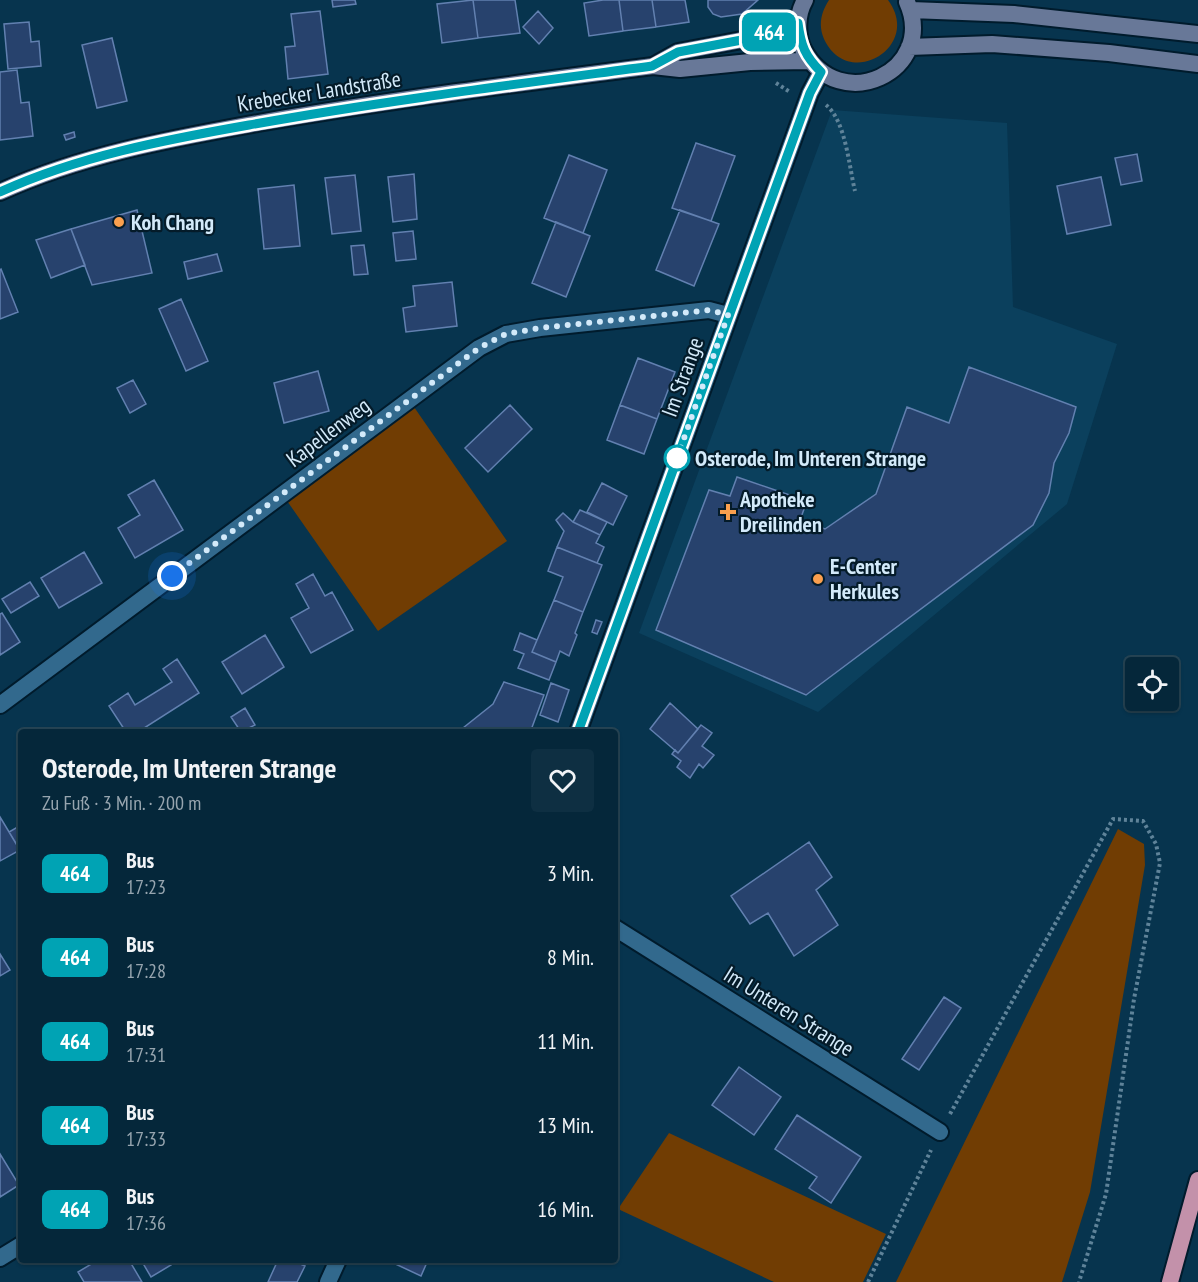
<!DOCTYPE html>
<html lang="de">
<head>
<meta charset="utf-8">
<style>
  body { margin:0; font-family:"PT Sans Narrow",sans-serif; background:#0e2f42; color:#f1f3f6; height:100vh; display:flex; flex-direction:column; font-size:22px; white-space:nowrap }
  * { box-sizing:border-box; margin:0 }
  p { font-size:20px; color:#97a5af }
  .icon { flex:none; width:33px; height:33px; fill:none; stroke:currentColor; stroke-width:2; stroke-linecap:round; stroke-linejoin:round }
  .map { position:relative; flex:1; overflow:hidden }
  .drawer { position:absolute; left:18px; top:729px; width:600px; height:534px; display:flex; flex-direction:column; background:#05273a; border-radius:6px; box-shadow:0 2px 4px #0004,0 0 0 2px #264454 }
  .drawer>* { flex:none }
  .badge { padding:0 12px; border-radius:9px; font-size:21px; line-height:39px }
  .tools { position:absolute; left:1125px; top:657px; display:grid; gap:12px }
  .tools a { display:grid; place-items:center; width:54px; height:54px; border-radius:6px; background:#05273a; box-shadow:0 2px 4px #0004,0 0 0 2px #264454; font-size:30px }
  .you { position:absolute; width:30px; height:30px; margin:-15px; border:4px solid #fff; border-radius:50%; background:#1a73e8; box-shadow:0 0 0 9px #1a73e833 }
  .map>.badge { position:absolute; translate:-50% -50%; box-shadow:0 0 0 3px #fff }
  .round { display:grid; place-items:center; flex:none; width:63px; height:63px; border-radius:6px; background:#0e2f42 }
  .head { display:flex; align-items:center; justify-content:space-between; height:102px; padding:0 24px }
  h1 { font-size:28px; font-weight:700; line-height:45px }
  ul { padding:0; list-style:none }
  li { display:flex; align-items:center; gap:18px; height:84px; padding:0 24px }
  li div { flex:1 }
  li b { display:block; font-size:22px }
  li em { font-style:normal }
  li .badge { min-width:66px; font-weight:700; text-align:center }
  .map>svg:first-child { display:block }
  .built { fill:#0b405d }
  .green { fill:#713d03 }
  .building { fill:#27426d; stroke:#6280b0; stroke-width:1.5 }
  .lines { fill:none; stroke-linecap:round; stroke-linejoin:round }
  .minor-casing { stroke:#001b2c; stroke-width:20 }
  .secondary-casing { stroke:#001b2c; stroke-width:20 }
  .trunk-casing { stroke:#001b2c; stroke-width:20 }
  .path { stroke:#5f8399; stroke-width:4; stroke-dasharray:3 3; stroke-linecap:butt }
  .minor { stroke:#32698d; stroke-width:16 }
  .secondary { stroke:#687898; stroke-width:16 }
  .trunk { stroke:#c391aa; stroke-width:16 }
  .line-casing { stroke:#fff; stroke-width:14 }
  .line { stroke:#00a3b4; stroke-width:9 }
  .walk { stroke:#d3eafa; stroke-width:6; stroke-dasharray:0 10.8 }
  .poi-dot { fill:#fa9f4e; stroke:#041b29; stroke-width:2 }
  .stop-dot { fill:#fff; stroke:#00a3b4; stroke-width:3 }
  .labels { text-anchor:middle; stroke-width:4.5; stroke-linejoin:round; paint-order:stroke }
  .street-label { font-size:22px; fill:#d3eafa; stroke:#041b29 }
  .poi-label { font-size:22px; font-weight:bold; fill:#d3eafa; stroke:#041b29; text-anchor:start }
  .stop-label { font-size:22px; font-weight:bold; fill:#d3eafa; stroke:#041b29; text-anchor:start }
</style>
</head>
<body>
<div class="map">
<svg width="1198" height="1282" viewBox="0 0 1198 1282">
  <rect width="100%" height="100%" fill="#07344e"/>
  <path class="built" d="M832 110 1007 123 1013 307 1117 344 1067 504 818 712 639 633Z"/>
  <path class="green" d="M829 0H888C923 47 848 91 824 39 818 26 821 12 829 0Z
    M414 407 507 541 378 631 285 498Z
    M1118 829 1144 844 1145 865 1090 1192 1062 1282H896Z
    M669 1133 886 1234 863 1282H774L618 1209Z"/>
  <path class="building" d="M332 0H355L356 4 333 7Z
    M473 0H515L520 33 478 38Z
    M473 0 478 38 442 43 437 4Z
    M603 0H619L623 31 589 36 584 3Z
    M619 0H652L656 27 623 31Z
    M652 0H685L689 22 656 27Z
    M708 0H758L742 14 721 17 713 14 708 7Z
    M320 11 328 74 288 79 285 47 295 46 291 14Z
    M538 11 553 28 539 44 523 27Z
    M29 22 31 42 39 41 41 66 8 69 4 24Z
    M112 38 127 101 97 108 82 45Z
    M17 70 21 103 29 102 33 136 0 140V72Z
    M74 132 75 137 66 140 64 135Z
    M696 143 735 156 711 221 672 208Z
    M1137 154 1142 181 1121 185 1115 158Z
    M569 155 607 170 583 233 544 218Z
    M414 174 417 219 393 222 388 177Z
    M355 175 361 231 332 234 325 178Z
    M1101 177 1111 225 1067 234 1057 186Z
    M294 185 300 246 264 249 258 189Z
    M137 210 152 273 92 285 71 229Z
    M680 210 719 224 694 286 656 270Z
    M556 222 590 236 566 297 532 283Z
    M71 229 85 265 51 278 36 240Z
    M413 231 416 259 396 261 393 233Z
    M364 245 368 274 354 275 351 246Z
    M217 254 222 271 188 279 184 262Z
    M1 269 18 312 0 319V270Z
    M452 282 457 326 406 332 403 308 415 306 413 286Z
    M181 299 208 361 186 371 159 309Z
    M638 358 675 372 657 419 620 405Z
    M969 367 1076 407 1069 433 1054 463 1049 493 1033 525 806 695 656 630 709 490 730 496 737 477 807 501 800 520 825 529 876 494 907 407 949 423Z
    M318 371 329 411 284 423 274 383Z
    M133 380 146 404 130 413 117 388Z
    M510 405 532 429 488 472 465 448Z
    M620 405 657 419 644 454 607 440Z
    M154 480 183 530 135 558 118 528 140 515 128 495Z
    M602 483 627 496 613 525 587 512Z
    M580 510 607 522 600 535 573 522Z
    M563 513 573 522 600 535 596 543 604 547 597 563 557 547 564 531 556 520Z
    M557 547 602 565 583 612 554 600 563 577 548 571Z
    M84 552 102 583 59 608 41 578Z
    M313 574 325 596 332 592 353 630 311 653 291 618 309 608 296 584Z
    M30 582 39 596 11 613 2 599Z
    M554 600 583 612 575 633 577 635 569 656 560 651 556 662 532 652Z
    M2 613 20 642 0 655V614Z
    M596 620 602 622 597 634 592 632Z
    M520 633 537 640 532 652 556 662 549 680 518 668 524 654 514 650Z
    M265 635 284 667 242 694 222 662Z
    M177 659 199 693 138 732H126L109 706 128 693 135 705 172 682 163 669Z
    M504 682 544 695 531 730 528 732H458L493 704Z
    M551 683 569 690 558 722 540 715Z
    M670 703 698 729 678 753 650 729Z
    M245 708 255 725 241 732 231 717Z
    M701 725 712 733 702 746 714 755 703 768 699 764 690 778 677 767 681 761 672 754 675 750 678 753Z
    M0 817 20 850 0 861Z
    M21 825V852L9 832Z
    M809 842 832 877 816 890 838 925 794 956 768 913 750 924 731 896Z
    M0 954 10 970 0 976Z
    M944 997 961 1008 919 1070 902 1059Z
    M739 1067 781 1097 754 1135 712 1105Z
    M797 1115 861 1157 831 1203 809 1188 817 1177 775 1149Z
    M0 1154 19 1185 0 1197Z
    M98 1260H129L142 1282H84L78 1272Z
    M141 1260H168L171 1265 151 1277Z
    M278 1260H291L305 1266 297 1282H268Z
    M387 1260H428L421 1276Z"/>
  <g class="lines">
    <defs>
      <path id="minor" d="M0 705 479 348 506 334 540 328 709 310 728 315
        M578 732 810 93 821 72
        M615 928 940 1132
        M0 1258 21 1245
        M328 1282 338 1260"/>
      <path id="secondary" d="M805 0C797 14 796 34 803 49 839 118 938 71 907 2
        M911 10 1014 14 1198 34
        M909 47 992 44 1109 53 1198 64
        M653 66 678 52 747 39 798 23
        M0 192C81 155 170 139 258 123 389 100 521 83 653 66L680 69 750 62 809 61"/>
      <path id="trunk" d="M1170 1282 1198 1180"/>
    </defs>
    <use href="#minor" class="minor-casing"/>
    <use href="#secondary" class="secondary-casing"/>
    <use href="#trunk" class="trunk-casing"/>
    <path class="path" d="M776 83 790 92
      M826 105C846 121 849 167 855 191
      M950 1114 1113 819 1143 821 1156 844 1160 863 1134 999 1106 1194 1079 1282
      M868 1282 931 1150"/>
    <use href="#minor" class="minor"/>
    <use href="#secondary" class="secondary"/>
    <use href="#trunk" class="trunk"/>
  </g>
  <g class="lines">
    <defs>
      <path id="line" d="M0 192C79 156 164 140 249 125 383 101 518 84 652 66L678 52 747 39 798 23C801 46 805 56 821 72L810 93 578 732"/>
    </defs>
    <use href="#line" class="line-casing"/>
    <use href="#line" class="line"/>
    <path class="walk" d="M172 576 479 348 506 334 540 328 710 310 728 315 677 458"/>
  </g>
  <g class="poi-dot">
    <circle cx="119" cy="222" r="6"/>
    <path d="M725 503h6v6h6v6h-6v6h-6v-6h-6v-6h6z"/>
    <circle cx="818" cy="579" r="6"/>
  </g>
  <circle class="stop-dot" cx="677" cy="458" r="12"/>
  <g class="labels">
    <g class="street-label">
      <text transform="translate(319 91) rotate(-9)" y="8">Krebecker Landstraße</text>
      <text transform="translate(682 377) rotate(-70)" y="8">Im Strange</text>
      <text transform="translate(328 432) rotate(-37)" y="8">Kapellenweg</text>
      <text transform="translate(789 1011) rotate(32)" y="8">Im Unteren Strange</text>
    </g>
    <g class="poi-label">
      <text x="131" y="230">Koh Chang</text>
      <text x="740" y="507">Apotheke<tspan x="740" dy="25">Dreilinden</tspan></text>
      <text x="830" y="574">E-Center<tspan x="830" dy="25">Herkules</tspan></text>
    </g>
    <g class="stop-label">
      <text x="695" y="466">Osterode, Im Unteren Strange</text>
    </g>
  </g>
</svg>
<div class="tools">
<a><svg class="icon" aria-label="locate" viewBox="0 0 24 24"><circle cx="12" cy="12" r="6"/><path d="M12 2v4M12 18v4M2 12h4M18 12h4"/></svg></a>
</div>
<div class="you" style="left:172px;top:576px"></div>
<b class="badge" style="left:769px;top:32px;background:#00a3b4;color:#fff">464</b>
<section class="drawer">
<div class="head"><div><h1>Osterode, Im Unteren Strange</h1><p>Zu Fuß · 3 Min. · 200 m</p></div><a class="round"><svg class="icon" aria-label="heart" viewBox="0 0 24 24"><path d="M12 20l-8-8c-3-5 5-10 8-4 3-6 11-1 8 4z"/></svg></a></div>
<ul>
<li><span class="badge" style="background:#00a3b4;color:#fff">464</span><div><b>Bus</b><p>17:23</p></div><em>3 Min.</em></li>
<li><span class="badge" style="background:#00a3b4;color:#fff">464</span><div><b>Bus</b><p>17:28</p></div><em>8 Min.</em></li>
<li><span class="badge" style="background:#00a3b4;color:#fff">464</span><div><b>Bus</b><p>17:31</p></div><em>11 Min.</em></li>
<li><span class="badge" style="background:#00a3b4;color:#fff">464</span><div><b>Bus</b><p>17:33</p></div><em>13 Min.</em></li>
<li><span class="badge" style="background:#00a3b4;color:#fff">464</span><div><b>Bus</b><p>17:36</p></div><em>16 Min.</em></li>
</ul>
</section>
</div>
</body>
</html>
